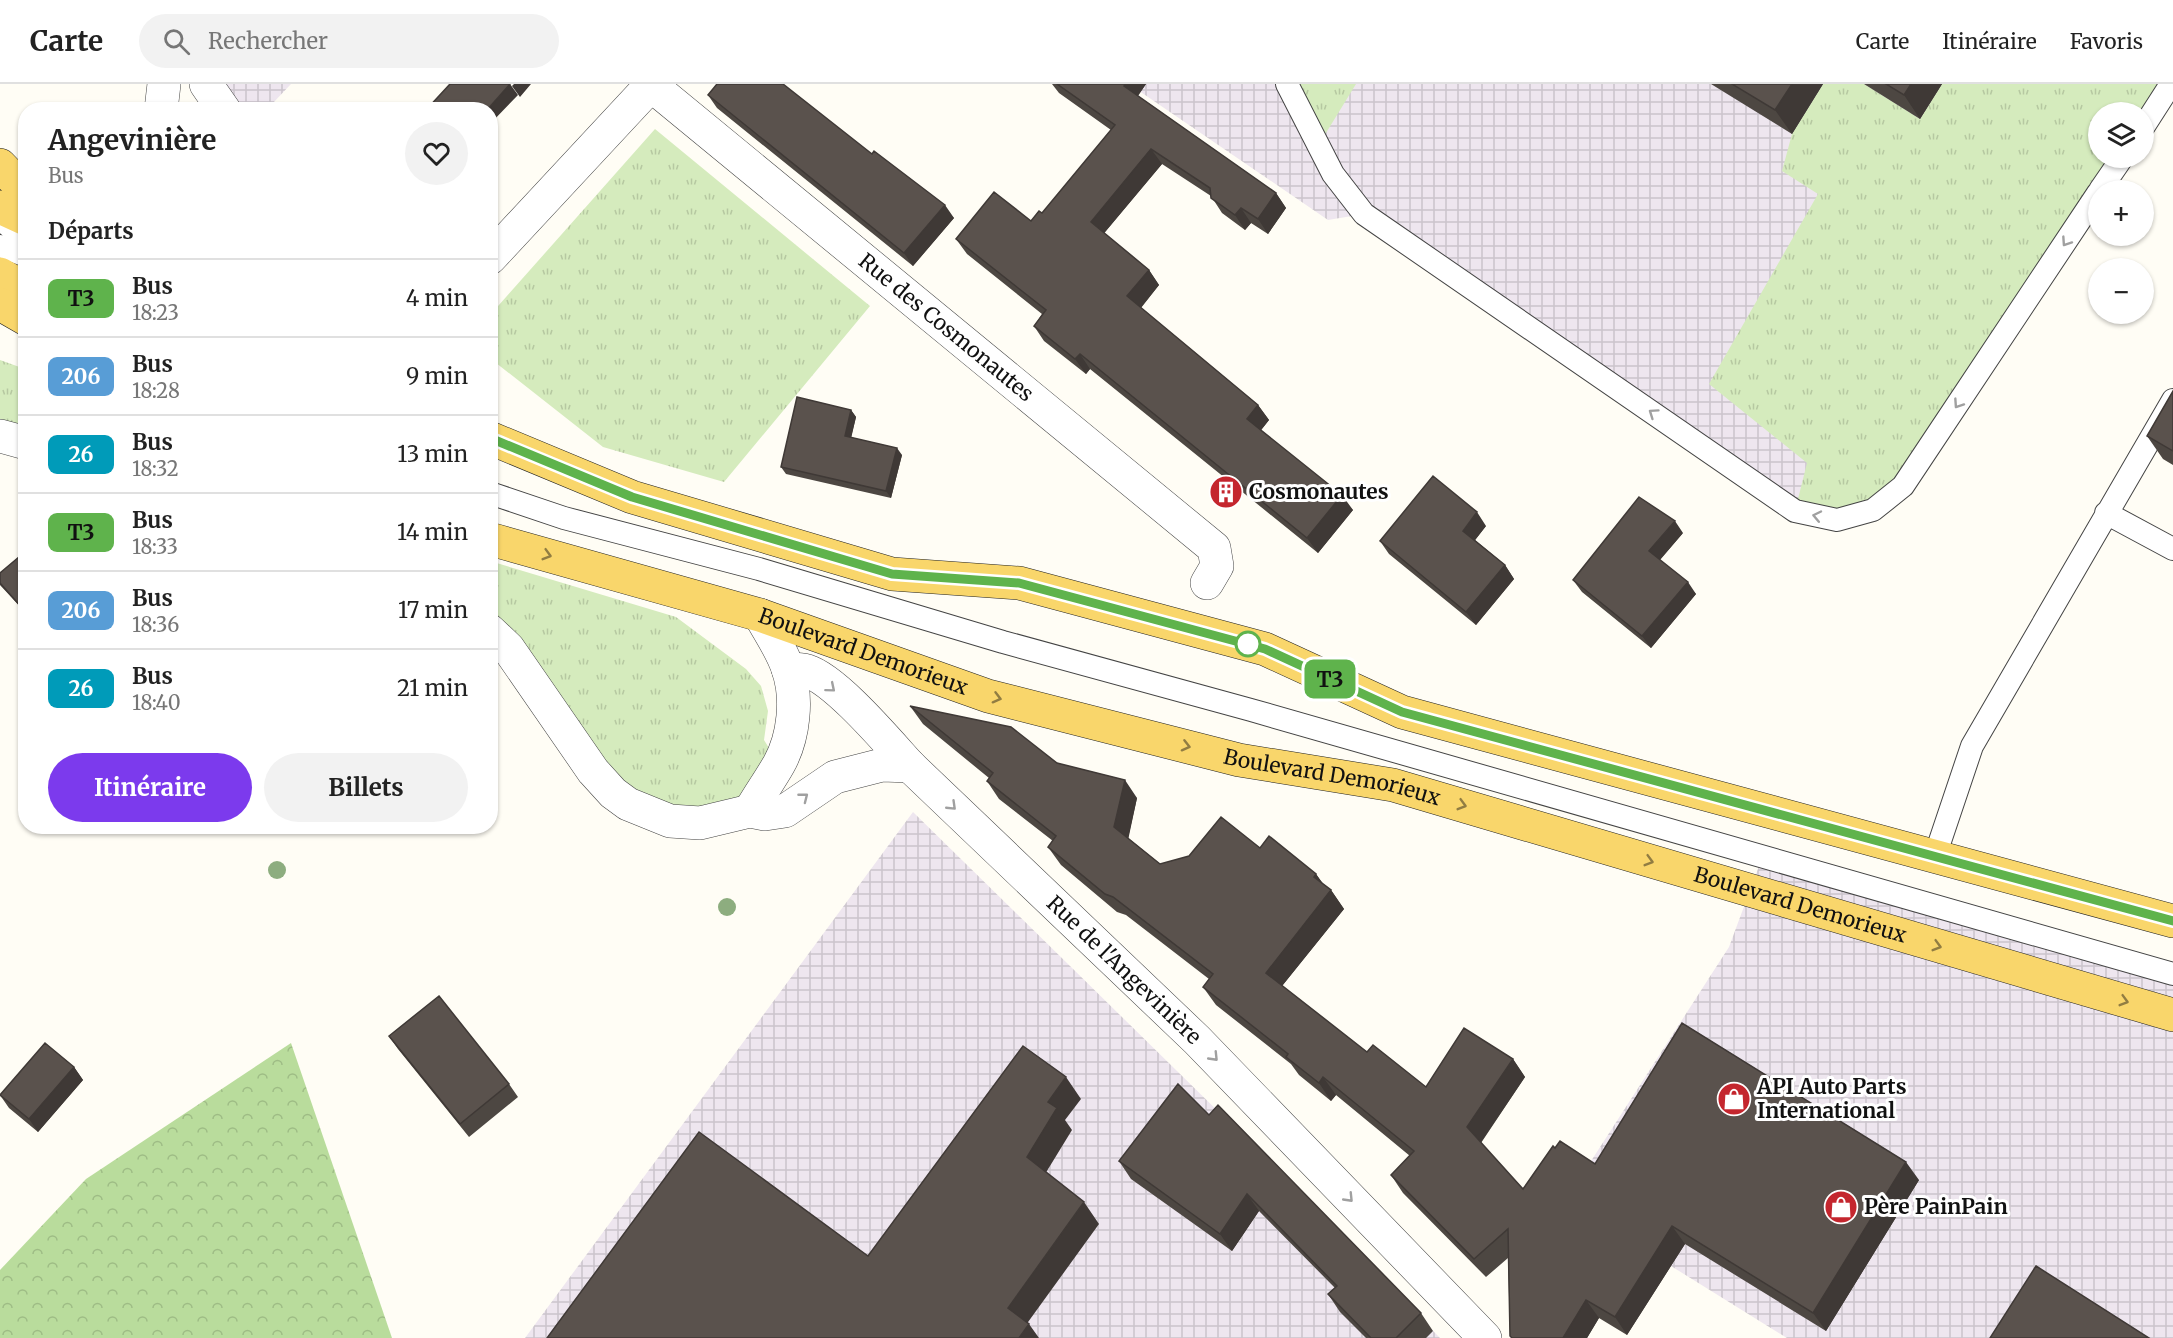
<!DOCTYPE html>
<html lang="fr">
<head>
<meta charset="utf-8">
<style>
  body { margin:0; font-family:Merriweather,serif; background:#f2f2f2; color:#222; height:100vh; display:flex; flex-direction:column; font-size:22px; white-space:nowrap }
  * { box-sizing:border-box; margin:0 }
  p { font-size:20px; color:#767676 }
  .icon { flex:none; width:33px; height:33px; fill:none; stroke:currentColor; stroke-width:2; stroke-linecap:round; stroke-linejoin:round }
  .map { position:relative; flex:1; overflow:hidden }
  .sheet { position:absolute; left:18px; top:18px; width:480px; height:732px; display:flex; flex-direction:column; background:#fff; border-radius:24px; box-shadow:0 2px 4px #0004 }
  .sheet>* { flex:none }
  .badge { padding:0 12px; border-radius:9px; font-size:21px; line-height:39px }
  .fabs { position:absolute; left:2088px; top:18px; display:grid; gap:12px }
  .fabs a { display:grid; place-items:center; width:66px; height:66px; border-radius:50%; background:#fff; box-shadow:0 2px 4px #0004; font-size:30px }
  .map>.badge { position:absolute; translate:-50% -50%; box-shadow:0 0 0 3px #fff }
  h2 { padding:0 30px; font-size:22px; line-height:54px }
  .round { display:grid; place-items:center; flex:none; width:63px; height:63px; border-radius:32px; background:#f2f2f2 }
  .headline { display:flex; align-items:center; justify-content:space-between; height:102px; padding:0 30px }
  h1 { font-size:28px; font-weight:700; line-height:45px }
  .primary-button { display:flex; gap:12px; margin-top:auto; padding:12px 30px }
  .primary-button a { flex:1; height:69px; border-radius:36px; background:#7c3aed; color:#fff; font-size:24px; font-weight:700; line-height:69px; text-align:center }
  .primary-button a+a { background:#f2f2f2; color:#222 }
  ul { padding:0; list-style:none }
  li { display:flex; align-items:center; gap:18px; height:78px; padding:0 30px; border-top:2px solid #e0e0e0 }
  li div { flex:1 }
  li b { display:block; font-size:22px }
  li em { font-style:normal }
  li .badge { min-width:66px; font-weight:700; text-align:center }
  header { display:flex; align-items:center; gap:36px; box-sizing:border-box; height:84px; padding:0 30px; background:#fff; border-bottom:2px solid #e0e0e0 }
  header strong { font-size:28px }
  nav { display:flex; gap:33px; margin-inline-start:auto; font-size:21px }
  .search { width:420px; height:54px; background:#f2f2f2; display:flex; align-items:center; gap:15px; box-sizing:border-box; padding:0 21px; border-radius:33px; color:#767676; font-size:22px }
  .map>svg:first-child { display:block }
  .industrial { fill:url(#industrial-grid) }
  .grass { fill:url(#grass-tufts) }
  .forest { fill:url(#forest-crowns) }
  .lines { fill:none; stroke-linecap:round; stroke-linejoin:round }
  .lane-casing { stroke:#444; stroke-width:24 }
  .street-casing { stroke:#444; stroke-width:34 }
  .primary-casing { stroke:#222; stroke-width:34 }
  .lane { stroke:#fff; stroke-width:22 }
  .street { stroke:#fff; stroke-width:33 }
  .primary { stroke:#f9d66b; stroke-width:33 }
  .tree { fill:#8dad7f }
  .wall { fill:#4d4742 }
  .shaded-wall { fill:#3f3936 }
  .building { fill:#5a524d; stroke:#3f3936; stroke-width:1.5 }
  .oneway { stroke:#a0a0a0 }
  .oneway2 { stroke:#917d42 }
  .line-casing { stroke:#fff; stroke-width:14 }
  .line { stroke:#5fb34c; stroke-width:9 }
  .stop-dot { fill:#fff; stroke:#5fb34c; stroke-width:3 }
  .labels { text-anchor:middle; stroke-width:6; stroke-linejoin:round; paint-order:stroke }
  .street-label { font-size:21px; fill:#111; stroke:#fff }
  .poi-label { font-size:21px; font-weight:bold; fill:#111; stroke:#fff; text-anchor:start }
</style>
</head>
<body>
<header>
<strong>Carte</strong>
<div class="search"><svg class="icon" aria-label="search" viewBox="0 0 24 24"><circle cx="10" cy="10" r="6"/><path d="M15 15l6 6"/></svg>Rechercher</div>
<nav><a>Carte</a><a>Itinéraire</a><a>Favoris</a></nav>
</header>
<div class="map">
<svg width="2173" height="1254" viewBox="0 0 2173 1254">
  <defs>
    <pattern id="industrial-grid" width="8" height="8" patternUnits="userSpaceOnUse" patternTransform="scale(1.5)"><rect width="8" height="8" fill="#eee6ef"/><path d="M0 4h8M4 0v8" fill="none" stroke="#cbc4cc"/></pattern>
    <pattern id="grass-tufts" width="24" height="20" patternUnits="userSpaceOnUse" patternTransform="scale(1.5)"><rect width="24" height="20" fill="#d5ebbd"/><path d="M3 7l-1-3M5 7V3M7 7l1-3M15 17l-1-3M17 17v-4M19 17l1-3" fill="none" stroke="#b6c8a1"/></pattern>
    <pattern id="forest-crowns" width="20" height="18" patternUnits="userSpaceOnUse" patternTransform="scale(1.5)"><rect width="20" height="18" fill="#b9dc9c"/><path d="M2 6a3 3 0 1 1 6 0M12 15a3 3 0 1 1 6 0" fill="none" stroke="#9ebc85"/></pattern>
  </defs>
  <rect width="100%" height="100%" fill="#fffdf5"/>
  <path class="industrial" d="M208 0H291L273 19 279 26 226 25Z
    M1129 0H2171L2144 28H2098V74L1795 427 1364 130 1328 136Z
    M913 728 1230 1039 1440 1254H525Z
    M1762 774 2173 890V1254H1787L1671 1182 1668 1185 1564 1119 1729 863Z"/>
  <path class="grass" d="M1287 0H1356L1318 62Z
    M1823 0H1864L1920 35 1942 0H2171L2144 28H2098V74H2122L1873 426 1795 427 1807 379 1709 300 1818 110 1782 87 1792 50Z
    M655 45 870 222 724 398 603 363 491 275V230Z
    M0 276 25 285V370L0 363Z
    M490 477 676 533 746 585 761 602 768 627 764 656 779 680 750 727 647 729 491 547Z"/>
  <path class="forest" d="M291 959 392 1254H0V1186L86 1095Z"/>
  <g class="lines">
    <defs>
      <path id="lane" d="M1287 0 1333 90 1364 130 1795 427 1837 436 1873 426 1903 402 2098 109
        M2144 42 2171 0
        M2100 106 2122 74
        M0 135 26 156
        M0 162 26 172
        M490 409 564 434 759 485 1003 558 1251 626 2173 890
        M2106 429 2173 465
        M1935 772 1972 662 2173 316"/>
      <g id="street">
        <path d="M206 0 224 26"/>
        <path id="s1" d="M651 1 1214 464 1217 482 1207 499"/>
        <path d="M161 26 164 0"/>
        <path d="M490 174 652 0"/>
        <path d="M0 352 26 359"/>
        <path d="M490 547 508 564 593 687 613 709 628 720 670 737 700 739 750 727 765 730 785 727 835 693 882 681 910 682"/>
        <path id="s2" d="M788 585C794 585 801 585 807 587 836 596 888 658 910 682L1197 956 1485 1254"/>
        <path d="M750 727C759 711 770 696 779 680 794 653 798 614 788 585 782 566 769 548 760 531"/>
      </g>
      <g id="primary">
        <path d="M0 81 26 108"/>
        <path d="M0 123 26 135"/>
        <path d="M0 190 26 205"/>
        <path d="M0 220 26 235"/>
        <path d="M490 354 632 413 892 490 1019 499 1265 565 1402 628 2173 837"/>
        <path id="s3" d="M490 455 760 531 988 612 1239 676 1393 701 2173 931"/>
      </g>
    </defs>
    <use href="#lane" class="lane-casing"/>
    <use href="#street" class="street-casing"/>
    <use href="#primary" class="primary-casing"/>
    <use href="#lane" class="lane"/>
    <use href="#street" class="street"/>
    <use href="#primary" class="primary"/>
  </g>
  <g class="tree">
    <circle cx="277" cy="786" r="9"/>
    <circle cx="727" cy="823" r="9"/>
  </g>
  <path class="wall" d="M1052 0H1146L1138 12 1276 109 1286 124 1268 150 1251 139 1245 146 1222 129 1211 112 1162 80 1104 149 1149 186 1159 201 1141 224 1258 321 1269 336 1261 346 1353 426 1318 469 1090 285 1086 290 1044 257 1034 242 1042 230 967 170 956 155 1031 137 1042 129 1111 46 1059 9Z
    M1711 0H1823L1792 50Z
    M1864 0H1942L1920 35Z
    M708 11 872 70 954 134 913 182 717 24Z
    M2173 307V381L2163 375 2147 352Z
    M851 326 856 333 851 353 902 371 891 414 786 390 781 383Z
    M1486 442 1475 456 1505 481 1514 495 1476 541 1389 470 1380 457Z
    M1683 449 1660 476 1696 510 1651 564 1582 508 1573 496Z
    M26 467V529L0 501V499Z
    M910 622 1057 679 1137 714 1128 754 1160 780 1260 764 1316 790 1323 800 1331 806 1344 825 1282 902 1367 968 1426 1003 1513 975 1525 993 1481 1059 1523 1105 1555 1064 1595 1080 1919 1096 1826 1247 1685 1160 1627 1251 1599 1234 1587 1254H1512L1510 1252 1508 1174 1486 1193 1403 1109 1391 1091 1410 1072 1336 1011 1331 1017 1299 991 1291 980 1216 921 1203 903 1209 895 1126 831 1117 828 1061 781 1048 763 1053 757 999 715 987 697 989 694 923 640Z
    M389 952 509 1000 518 1013 469 1053 398 965Z
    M74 983 83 996 38 1048 9 1024 0 1011Z
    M1209 1031 1421 1229 1433 1247 1426 1254H1366L1340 1228 1328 1210 1335 1204 1259 1127 1232 1167 1131 1095 1119 1077Z"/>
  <path class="shaded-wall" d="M510 0 518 11 490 40V26H487Z
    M514 0H531L520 13 512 2Z
    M1125 0H1146L1134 17 1124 2Z
    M1792 0H1823L1792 50 1775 26Z
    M1911 0H1942L1920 35 1904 11Z
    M1151 65 1162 80 1101 153 1091 138Z
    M1276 109 1286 124 1268 150 1258 135Z
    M945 121 954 134 913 182 904 169Z
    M1241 124 1251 139 1245 146 1235 131Z
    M1149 186 1159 201 1138 227 1127 212Z
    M1080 270 1090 285 1086 290 1075 275Z
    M1258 321 1269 336 1258 350 1247 335Z
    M851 326 856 333 850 359 845 352Z
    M897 364 902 371 891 414 886 407Z
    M1342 411 1353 426 1318 469 1307 454Z
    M1477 428 1486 442 1472 460 1463 447Z
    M1675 437 1683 449 1657 479 1649 467Z
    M1505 481 1514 495 1476 541 1466 528Z
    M1688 498 1696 510 1651 564 1642 552Z
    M1125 696 1137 714 1127 761 1114 743Z
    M1316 790 1329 808 1314 793Z
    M1331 806 1344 825 1278 907 1266 889Z
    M1513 975 1525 993 1479 1061 1467 1043Z
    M74 983 83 996 38 1048 29 1035Z
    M1066 993 1081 1015 1065 1036 1072 1046 1042 1095 1027 1073 1048 1018Z
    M1323 993 1336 1011 1331 1017 1319 999Z
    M1906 1078 1919 1096 1826 1247 1813 1229Z
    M1247 1110 1259 1127 1232 1167 1220 1150Z
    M1084 1118 1099 1140 1023 1245 1008 1224Z
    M1672 1142 1685 1160 1627 1251 1615 1233Z
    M1586 1216 1599 1234 1587 1254H1563Z
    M1029 1240 1039 1254H1019Z"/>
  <path class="building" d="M450 0H510L487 26H426Z
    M717 0H783L872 70 874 67 945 121 904 169 708 11Z
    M1057 0H1125L1124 2 1276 109 1258 135 1241 124 1235 131 1211 114 1210 104 1151 65 1091 138 1149 186 1127 212 1258 321 1247 335 1342 411 1307 454 1080 270 1075 275 1034 242 1046 226 956 155 994 108 1031 137 1039 127 1042 129 1115 41Z
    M1732 0H1792L1775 26Z
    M1886 0H1911L1904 11Z
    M2173 307V367L2147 352Z
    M797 313 851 326 845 352 897 364 886 407 781 383Z
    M1433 392 1477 428 1463 447 1505 481 1466 528 1380 457Z
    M1639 413 1675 437 1649 467 1688 498 1642 552 1573 496Z
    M26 467V523L23 525 0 499V489Z
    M910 622 1011 643 1057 679 1125 696 1114 743 1160 780 1189 772 1221 733 1260 764 1269 752 1316 790 1314 793 1331 806 1266 889 1367 968 1373 961 1426 1003 1464 944 1513 975 1467 1043 1523 1105 1553 1062 1555 1064 1560 1057 1595 1080 1682 939 1906 1078 1813 1229 1672 1142 1615 1233 1586 1216 1563 1254H1512L1510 1252 1508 1145 1474 1175 1391 1091 1414 1067 1323 993 1319 999 1286 973 1288 970 1203 903 1213 890 1113 813 1105 810 1048 763 1056 752 987 697 993 689Z
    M439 912 509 1000 460 1040 389 952Z
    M45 959 74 983 29 1035 0 1011Z
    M1023 962 1066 993 1048 1018 1057 1024 1027 1073 1084 1118 1008 1224 1029 1240 1019 1254H547L699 1048 868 1172Z
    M1178 1000 1209 1031 1218 1021 1421 1229 1396 1254H1371L1328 1210 1337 1202 1247 1110 1220 1150 1119 1077Z
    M2036 1182 2149 1254H1990Z"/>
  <defs><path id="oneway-chevron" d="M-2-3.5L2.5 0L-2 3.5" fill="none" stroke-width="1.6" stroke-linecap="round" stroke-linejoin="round" transform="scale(1.5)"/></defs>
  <g class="oneway">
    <use href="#oneway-chevron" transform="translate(2066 158) rotate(124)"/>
    <use href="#oneway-chevron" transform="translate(1958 320) rotate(124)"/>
    <use href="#oneway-chevron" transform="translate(1653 329) rotate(-145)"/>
    <use href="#oneway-chevron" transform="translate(1817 432) rotate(-168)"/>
    <use href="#oneway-chevron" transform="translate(831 604) rotate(40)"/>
    <use href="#oneway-chevron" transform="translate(804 713) rotate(-38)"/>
    <use href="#oneway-chevron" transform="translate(952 722) rotate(44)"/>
    <use href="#oneway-chevron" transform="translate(1214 973) rotate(46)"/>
    <use href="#oneway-chevron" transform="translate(1349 1114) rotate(46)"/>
  </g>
  <g class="oneway2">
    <use href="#oneway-chevron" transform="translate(547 471) rotate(16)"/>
    <use href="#oneway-chevron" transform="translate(997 614) rotate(15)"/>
    <use href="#oneway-chevron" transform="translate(1186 662) rotate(14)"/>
    <use href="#oneway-chevron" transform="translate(1462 721) rotate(16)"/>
    <use href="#oneway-chevron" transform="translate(1649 777) rotate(16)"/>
    <use href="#oneway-chevron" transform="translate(1937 862) rotate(16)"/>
    <use href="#oneway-chevron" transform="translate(2124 917) rotate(16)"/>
  </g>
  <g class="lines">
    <defs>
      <path id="line" d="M490 354 632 413 892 490 1019 499 1265 565 1402 628 2173 837"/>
    </defs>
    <use href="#line" class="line-casing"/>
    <use href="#line" class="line"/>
  </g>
  <defs>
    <symbol id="building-disc" viewBox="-11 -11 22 22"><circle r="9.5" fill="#c4262e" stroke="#fff"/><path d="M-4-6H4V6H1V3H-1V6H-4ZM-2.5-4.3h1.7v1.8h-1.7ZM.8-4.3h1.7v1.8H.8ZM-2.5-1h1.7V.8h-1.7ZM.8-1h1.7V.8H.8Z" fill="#fff"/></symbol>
    <symbol id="shop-disc" viewBox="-11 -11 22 22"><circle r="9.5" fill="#c4262e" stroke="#fff"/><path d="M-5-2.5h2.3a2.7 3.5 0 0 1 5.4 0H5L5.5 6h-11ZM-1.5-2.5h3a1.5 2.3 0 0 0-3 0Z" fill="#fff"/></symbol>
  </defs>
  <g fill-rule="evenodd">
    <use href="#building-disc" x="1207" y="389" width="38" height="38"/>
    <use href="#shop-disc" x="1715" y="996" width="38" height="38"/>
    <use href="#shop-disc" x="1822" y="1104" width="38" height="38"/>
  </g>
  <circle class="stop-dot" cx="1248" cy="560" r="12"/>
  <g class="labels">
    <g class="street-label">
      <text dy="7" stroke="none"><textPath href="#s1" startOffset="382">Rue des Cosmonautes</textPath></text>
      <text dy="7" stroke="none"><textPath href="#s3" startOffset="390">Boulevard Demorieux</textPath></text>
      <text dy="7" stroke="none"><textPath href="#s3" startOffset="876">Boulevard Demorieux</textPath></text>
      <text dy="7" stroke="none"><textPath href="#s3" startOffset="1362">Boulevard Demorieux</textPath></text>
      <text dy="7" stroke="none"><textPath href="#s2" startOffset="456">Rue de l'Angevinière</textPath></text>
    </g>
    <g class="poi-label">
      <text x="1249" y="415">Cosmonautes</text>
      <text x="1757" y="1010">API Auto Parts<tspan x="1757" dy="24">International</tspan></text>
      <text x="1864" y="1130">Père PainPain</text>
    </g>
  </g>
</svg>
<div class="fabs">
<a><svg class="icon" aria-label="layers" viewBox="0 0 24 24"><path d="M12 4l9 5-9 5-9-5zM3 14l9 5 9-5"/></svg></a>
<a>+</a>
<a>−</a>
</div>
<b class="badge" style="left:1330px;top:595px;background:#5fb34c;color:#111">T3</b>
<section class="sheet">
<div class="headline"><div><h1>Angevinière</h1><p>Bus</p></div><a class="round"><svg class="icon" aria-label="heart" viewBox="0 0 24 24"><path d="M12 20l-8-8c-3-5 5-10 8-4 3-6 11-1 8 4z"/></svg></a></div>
<h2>Départs</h2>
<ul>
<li><span class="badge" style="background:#5fb34c;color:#111">T3</span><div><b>Bus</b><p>18:23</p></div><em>4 min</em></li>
<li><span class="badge" style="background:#589dd6;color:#fff">206</span><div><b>Bus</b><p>18:28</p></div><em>9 min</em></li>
<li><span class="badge" style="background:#009bb9;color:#fff">26</span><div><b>Bus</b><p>18:32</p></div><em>13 min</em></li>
<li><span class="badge" style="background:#5fb34c;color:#111">T3</span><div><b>Bus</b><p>18:33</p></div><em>14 min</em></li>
<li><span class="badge" style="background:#589dd6;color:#fff">206</span><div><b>Bus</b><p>18:36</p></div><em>17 min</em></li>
<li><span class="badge" style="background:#009bb9;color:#fff">26</span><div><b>Bus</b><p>18:40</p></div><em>21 min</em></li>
</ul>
<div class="primary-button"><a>Itinéraire</a><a>Billets</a></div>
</section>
</div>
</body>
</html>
